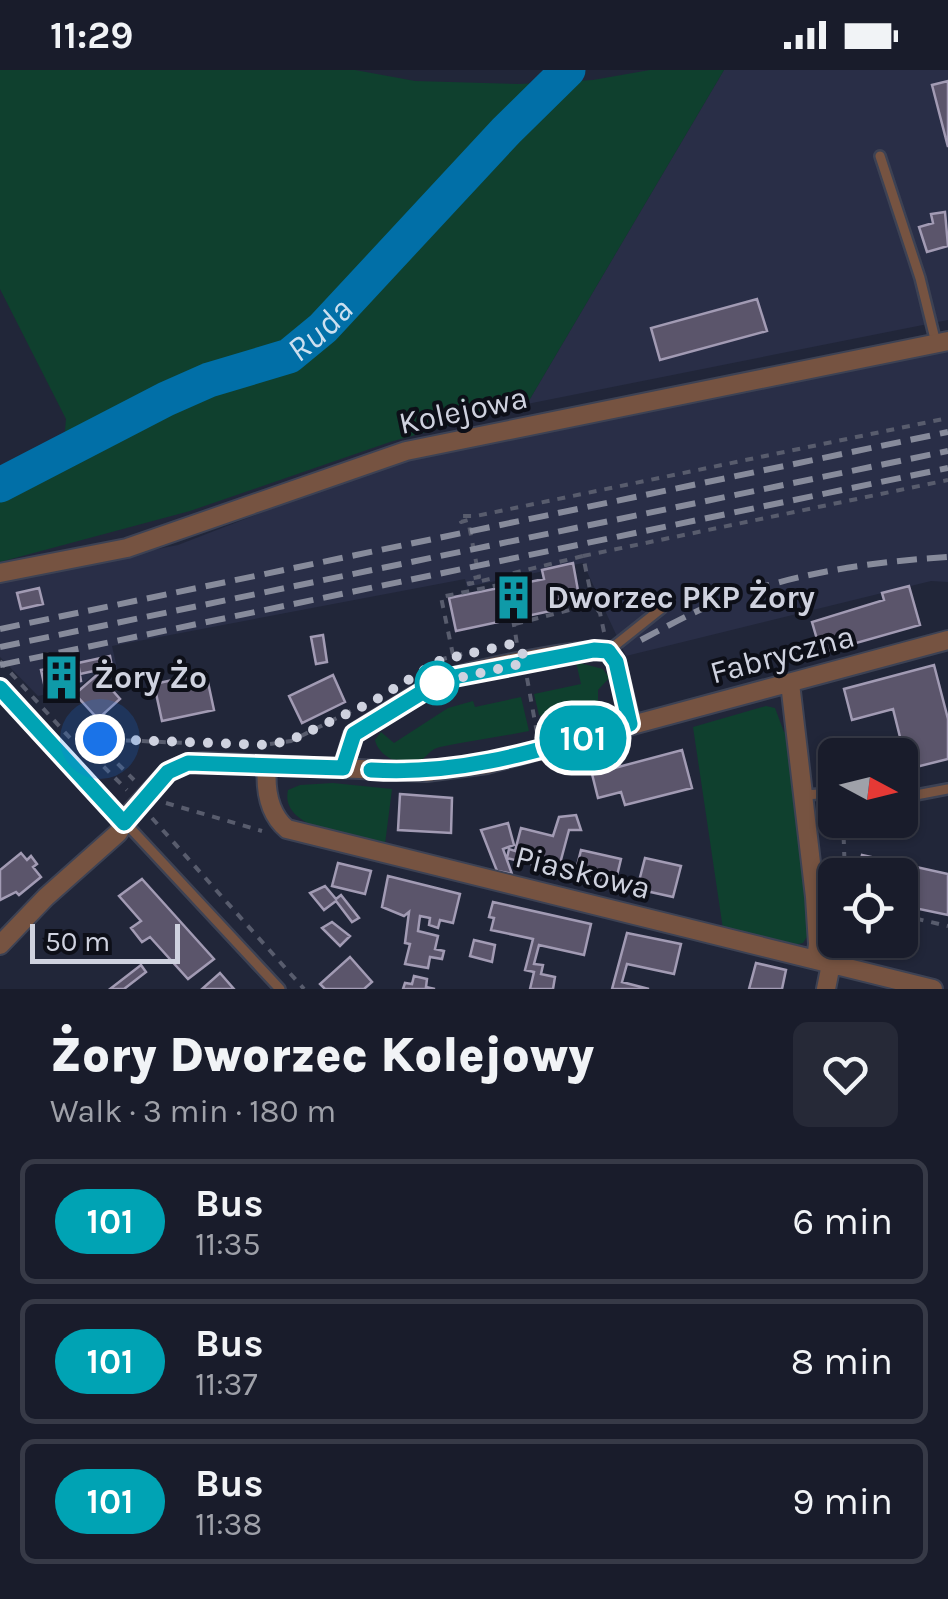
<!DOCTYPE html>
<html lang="en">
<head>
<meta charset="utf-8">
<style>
  body { margin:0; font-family:Karla,sans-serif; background:#262937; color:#f1f3f6; height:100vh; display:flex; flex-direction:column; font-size:38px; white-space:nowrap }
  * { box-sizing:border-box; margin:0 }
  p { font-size:32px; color:#9fa1a9 }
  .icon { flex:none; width:55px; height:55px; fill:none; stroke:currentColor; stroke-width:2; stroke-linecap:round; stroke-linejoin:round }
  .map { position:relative; height:919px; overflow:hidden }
  .sheet { display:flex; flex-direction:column; background:#191c2b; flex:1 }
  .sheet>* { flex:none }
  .badge { padding:0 20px; border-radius:32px; font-size:35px; line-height:65px }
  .needle { width:65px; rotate:97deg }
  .buttons { position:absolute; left:818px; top:668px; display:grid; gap:20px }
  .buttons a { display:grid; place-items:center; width:100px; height:100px; border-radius:15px; background:#191c2b; box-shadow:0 2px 8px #0004,0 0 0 2px #373a47; font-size:50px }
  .scale { position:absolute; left:30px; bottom:25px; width:150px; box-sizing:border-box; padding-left:10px; border:5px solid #cfd2df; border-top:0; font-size:28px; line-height:35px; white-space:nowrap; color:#cfd2df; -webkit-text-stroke:8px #0d0f18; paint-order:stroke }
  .you { position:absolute; width:50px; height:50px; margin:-25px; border:8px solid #fff; border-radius:50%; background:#1a73e8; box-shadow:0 0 0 15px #1a73e833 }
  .map>.badge { position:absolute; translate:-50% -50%; box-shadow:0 0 0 5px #fff }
  .round { display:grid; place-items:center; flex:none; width:105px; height:105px; border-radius:15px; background:#262937 }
  .headline { display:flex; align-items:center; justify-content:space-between; height:170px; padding:0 50px }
  h1 { font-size:48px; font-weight:800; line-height:75px }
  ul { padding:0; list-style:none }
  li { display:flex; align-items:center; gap:30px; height:125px; margin:0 20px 15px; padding:0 30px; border:5px solid #373a47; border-radius:15px }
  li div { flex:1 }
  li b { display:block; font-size:38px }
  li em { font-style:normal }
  li .badge { min-width:110px; font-weight:700; text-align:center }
  .status { display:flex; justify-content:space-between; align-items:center; height:70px; padding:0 50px; background:#191c2b; direction:ltr }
  .status svg { height:28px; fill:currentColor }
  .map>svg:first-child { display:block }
  .built { fill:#292e47 }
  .green { fill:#0f402e }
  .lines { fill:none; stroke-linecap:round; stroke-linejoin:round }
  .river { stroke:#016fa7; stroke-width:35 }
  .building { fill:#5b556b; stroke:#a29bb4; stroke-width:2.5 }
  .lane-casing { stroke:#3d4254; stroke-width:14 }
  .street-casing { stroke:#3d4254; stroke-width:22 }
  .path { stroke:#585c6d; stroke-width:4; stroke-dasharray:8 8; stroke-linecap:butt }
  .lane { stroke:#765341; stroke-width:9 }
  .street { stroke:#765341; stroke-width:18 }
  .rail { stroke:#878b9b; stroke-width:6; stroke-dasharray:20 10; stroke-linecap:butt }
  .line-casing { stroke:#fff; stroke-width:22 }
  .line { stroke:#00a3b4; stroke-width:15 }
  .walk { stroke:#cfd2df; stroke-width:10; stroke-dasharray:0 18 }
  .stop-dot { fill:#fff; stroke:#00a3b4; stroke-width:5 }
  .labels { text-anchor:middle; stroke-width:8; stroke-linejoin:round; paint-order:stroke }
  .street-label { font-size:32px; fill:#cfd2df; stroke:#0d0f18 }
  .poi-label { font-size:32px; font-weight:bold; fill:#cfd2df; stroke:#0d0f18; text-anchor:start }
  .water-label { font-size:35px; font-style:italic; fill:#cbdfef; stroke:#0d0f18 }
</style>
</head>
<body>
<div class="status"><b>11:29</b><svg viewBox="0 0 49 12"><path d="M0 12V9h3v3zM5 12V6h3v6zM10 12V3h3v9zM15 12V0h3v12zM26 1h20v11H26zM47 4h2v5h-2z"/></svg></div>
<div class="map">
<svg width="948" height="919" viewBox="0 0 948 919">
  <rect width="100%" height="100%" fill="#212639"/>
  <path class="built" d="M724 0H948V250L527 334Z
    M948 277V512L931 511 626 586 583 493 467 517 465 509 112 576 117 598 94 604 78 618 38 626 0 587V510L178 475 408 386Z"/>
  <path class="green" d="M0 0H355L415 11 519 14 593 10 650 0H724L527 334 390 372 190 441 0 492V426L62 397 66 349 0 219Z
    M576 592 603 599 609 608 598 620V639L561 650 559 644 546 648 539 645 534 624 581 614Z
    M521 627 529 661C499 667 470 671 440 677 430 679 428 686 421 690 404 698 379 688 375 670L381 662 394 673 448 638 473 631 475 637Z
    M766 636 775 638 784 662H789L810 862 803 873 793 875 723 859 693 657Z
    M333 713 392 719 385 774C356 767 279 760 288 720L300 715Z"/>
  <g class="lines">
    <path class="river" id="s1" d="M0 415 166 329 209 310 289 286 323 258 506 61 568 0"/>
  </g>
  <path class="building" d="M948 11V77L932 15Z
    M945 142 948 176 927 182 919 157 933 153 931 144Z
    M757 229 767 261 660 290 651 258Z
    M573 493 579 526 558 530 560 539 456 561 449 528 544 509 542 500Z
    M909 516 920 555 821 583 812 552 884 530 882 523Z
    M39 518 43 534 21 539 17 523Z
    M323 565 327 592 316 594 311 567Z
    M110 586 112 597 80 604 78 593Z
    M78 593 81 611 45 618 41 600Z
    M934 595 948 649V689L908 699 893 639 852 650 844 619Z
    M206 603 214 640 162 651 154 614Z
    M98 604 120 629 98 649 75 624Z
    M333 605 345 632 302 653 289 626Z
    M682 680 692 718 625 735 621 722 598 728 592 704Z
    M400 724 452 728 451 763 398 760Z
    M576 745 581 760H569L558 801 507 788 509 779 515 781 521 758 553 766 559 747Z
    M508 753 514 775 503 779 512 804 497 801 481 760Z
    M581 780 621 789 615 814 575 804Z
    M21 783 27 790 31 786 37 794 33 797 41 807 19 825 16 822 0 830V800Z
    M862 785 948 804V845L900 835V805H857Z
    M645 788 681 796 673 827 637 819Z
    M338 793 371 801 365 824 332 816Z
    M388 806 460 824 453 853 440 850 438 858 429 855 430 848 420 846 418 861 438 866 435 879 444 881 442 889 430 887 428 898 405 894 410 874 405 873 409 842 404 846 382 837Z
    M142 809 214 889 188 909 150 867 142 872 131 858 141 851 119 826Z
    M325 816 336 829 341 825 359 848 352 852 336 831 324 840 310 823Z
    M493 832 591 854 584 885 539 875 534 894 543 895 541 904 555 907 553 919H530L534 902 525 900 533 869 491 860 494 848 489 847Z
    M332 852 350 866 340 876 322 858Z
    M627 863 681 874 674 904 627 894 622 912 649 919H612Z
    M474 870 495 875 492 892 470 886Z
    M350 887 372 912 364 919H325L320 914Z
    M756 893 786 900 782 919H749Z
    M141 895 146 902 124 919H110Z
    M220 903 234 919H202Z
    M414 906 427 909 426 917 435 919H403L405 913 412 914Z"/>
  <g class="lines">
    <defs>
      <path id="lane" d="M880 86 920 208 936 273
        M608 581 662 538
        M0 618 280 919
        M804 725 835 723
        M900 728 948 719"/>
      <path id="street" d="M0 503 127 478 406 381 948 271
        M790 613 815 827 818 874 816 890
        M267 695C265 719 268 743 287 759L933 919
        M343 698 353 664C379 648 406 630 433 615 460 601 578 578 608 581L616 592 631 654
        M0 875 46 827 118 763 131 742 168 702 188 693 203 692 426 702 487 694 948 570
        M826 919 831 894"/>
    </defs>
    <use href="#lane" class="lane-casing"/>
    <use href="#street" class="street-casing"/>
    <path class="path" d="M583 486 948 410
      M513 549 517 574
      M515 554 593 534
      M604 562 600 543 593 534 583 486 469 514 468 509 479 507 468 450 461 452 460 446H476L948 348
      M453 585 441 527 513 512 511 501
      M439 590 473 581
      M0 591 70 668 186 673
      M527 608 537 663
      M86 671 90 683 127 720
      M95 671 134 710
      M270 674 291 671 353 640
      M166 733 262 761
      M152 748 304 919
      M843 750 845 805
      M900 845 948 856"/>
    <use href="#lane" class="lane"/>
    <use href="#street" class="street"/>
    <path class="rail" d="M0 559 948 362
      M641 570C664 558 687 545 711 535 787 504 867 492 948 487
      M0 577 948 381
      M0 595 948 398"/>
  </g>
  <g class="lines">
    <defs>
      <path id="line" d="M0 618 124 753 168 702 188 693 343 698 354 664 434 615 454 607 594 580 608 581 616 592 630 654C543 679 463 706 371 700"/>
    </defs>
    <use href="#line" class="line-casing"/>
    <use href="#line" class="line"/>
    <path class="walk" d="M100 669 268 675 291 670 372 632 441 590 511 574 522 580 524 593 437 613"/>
  </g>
  <defs>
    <symbol id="building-bare" viewBox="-9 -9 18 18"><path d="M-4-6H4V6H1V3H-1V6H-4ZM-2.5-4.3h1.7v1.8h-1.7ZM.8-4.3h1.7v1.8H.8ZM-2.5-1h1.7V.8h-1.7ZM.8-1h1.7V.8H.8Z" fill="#0f9aa8" stroke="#0d0f18" stroke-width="2.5" paint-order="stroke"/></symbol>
  </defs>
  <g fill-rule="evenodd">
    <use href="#building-bare" x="482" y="496" width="63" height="63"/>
    <use href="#building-bare" x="30" y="576" width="63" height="63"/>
  </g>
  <circle class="stop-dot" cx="437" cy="613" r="20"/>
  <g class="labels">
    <g class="street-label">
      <text transform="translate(463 340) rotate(-12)" y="11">Kolejowa</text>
      <text transform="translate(782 584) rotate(-15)" y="11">Fabryczna</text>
      <text transform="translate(583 802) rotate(14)" y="11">Piaskowa</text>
    </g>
    <g class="poi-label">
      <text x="547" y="538">Dworzec PKP Żory</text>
      <text x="94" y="618">Żory Żo</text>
    </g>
    <g class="water-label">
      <text dy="12" stroke="none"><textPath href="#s1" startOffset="358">Ruda</textPath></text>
    </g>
  </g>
</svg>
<div class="buttons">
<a><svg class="needle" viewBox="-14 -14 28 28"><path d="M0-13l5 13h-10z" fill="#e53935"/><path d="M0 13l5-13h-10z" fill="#9fa1a9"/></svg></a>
<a><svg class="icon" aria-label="locate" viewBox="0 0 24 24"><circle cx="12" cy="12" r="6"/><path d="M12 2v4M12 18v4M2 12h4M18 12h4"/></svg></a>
</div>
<div class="scale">50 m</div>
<div class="you" style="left:100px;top:669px"></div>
<b class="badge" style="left:583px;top:668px;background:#00a3b4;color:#fff">101</b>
</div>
<section class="sheet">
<div class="headline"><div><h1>Żory Dworzec Kolejowy</h1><p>Walk · 3 min · 180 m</p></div><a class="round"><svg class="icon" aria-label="heart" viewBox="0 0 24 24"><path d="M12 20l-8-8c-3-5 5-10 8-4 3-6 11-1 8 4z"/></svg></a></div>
<ul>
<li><span class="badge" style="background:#00a3b4;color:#fff">101</span><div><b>Bus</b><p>11:35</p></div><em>6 min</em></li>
<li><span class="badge" style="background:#00a3b4;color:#fff">101</span><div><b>Bus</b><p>11:37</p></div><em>8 min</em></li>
<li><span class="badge" style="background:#00a3b4;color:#fff">101</span><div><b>Bus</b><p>11:38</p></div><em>9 min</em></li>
</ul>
</section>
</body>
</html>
